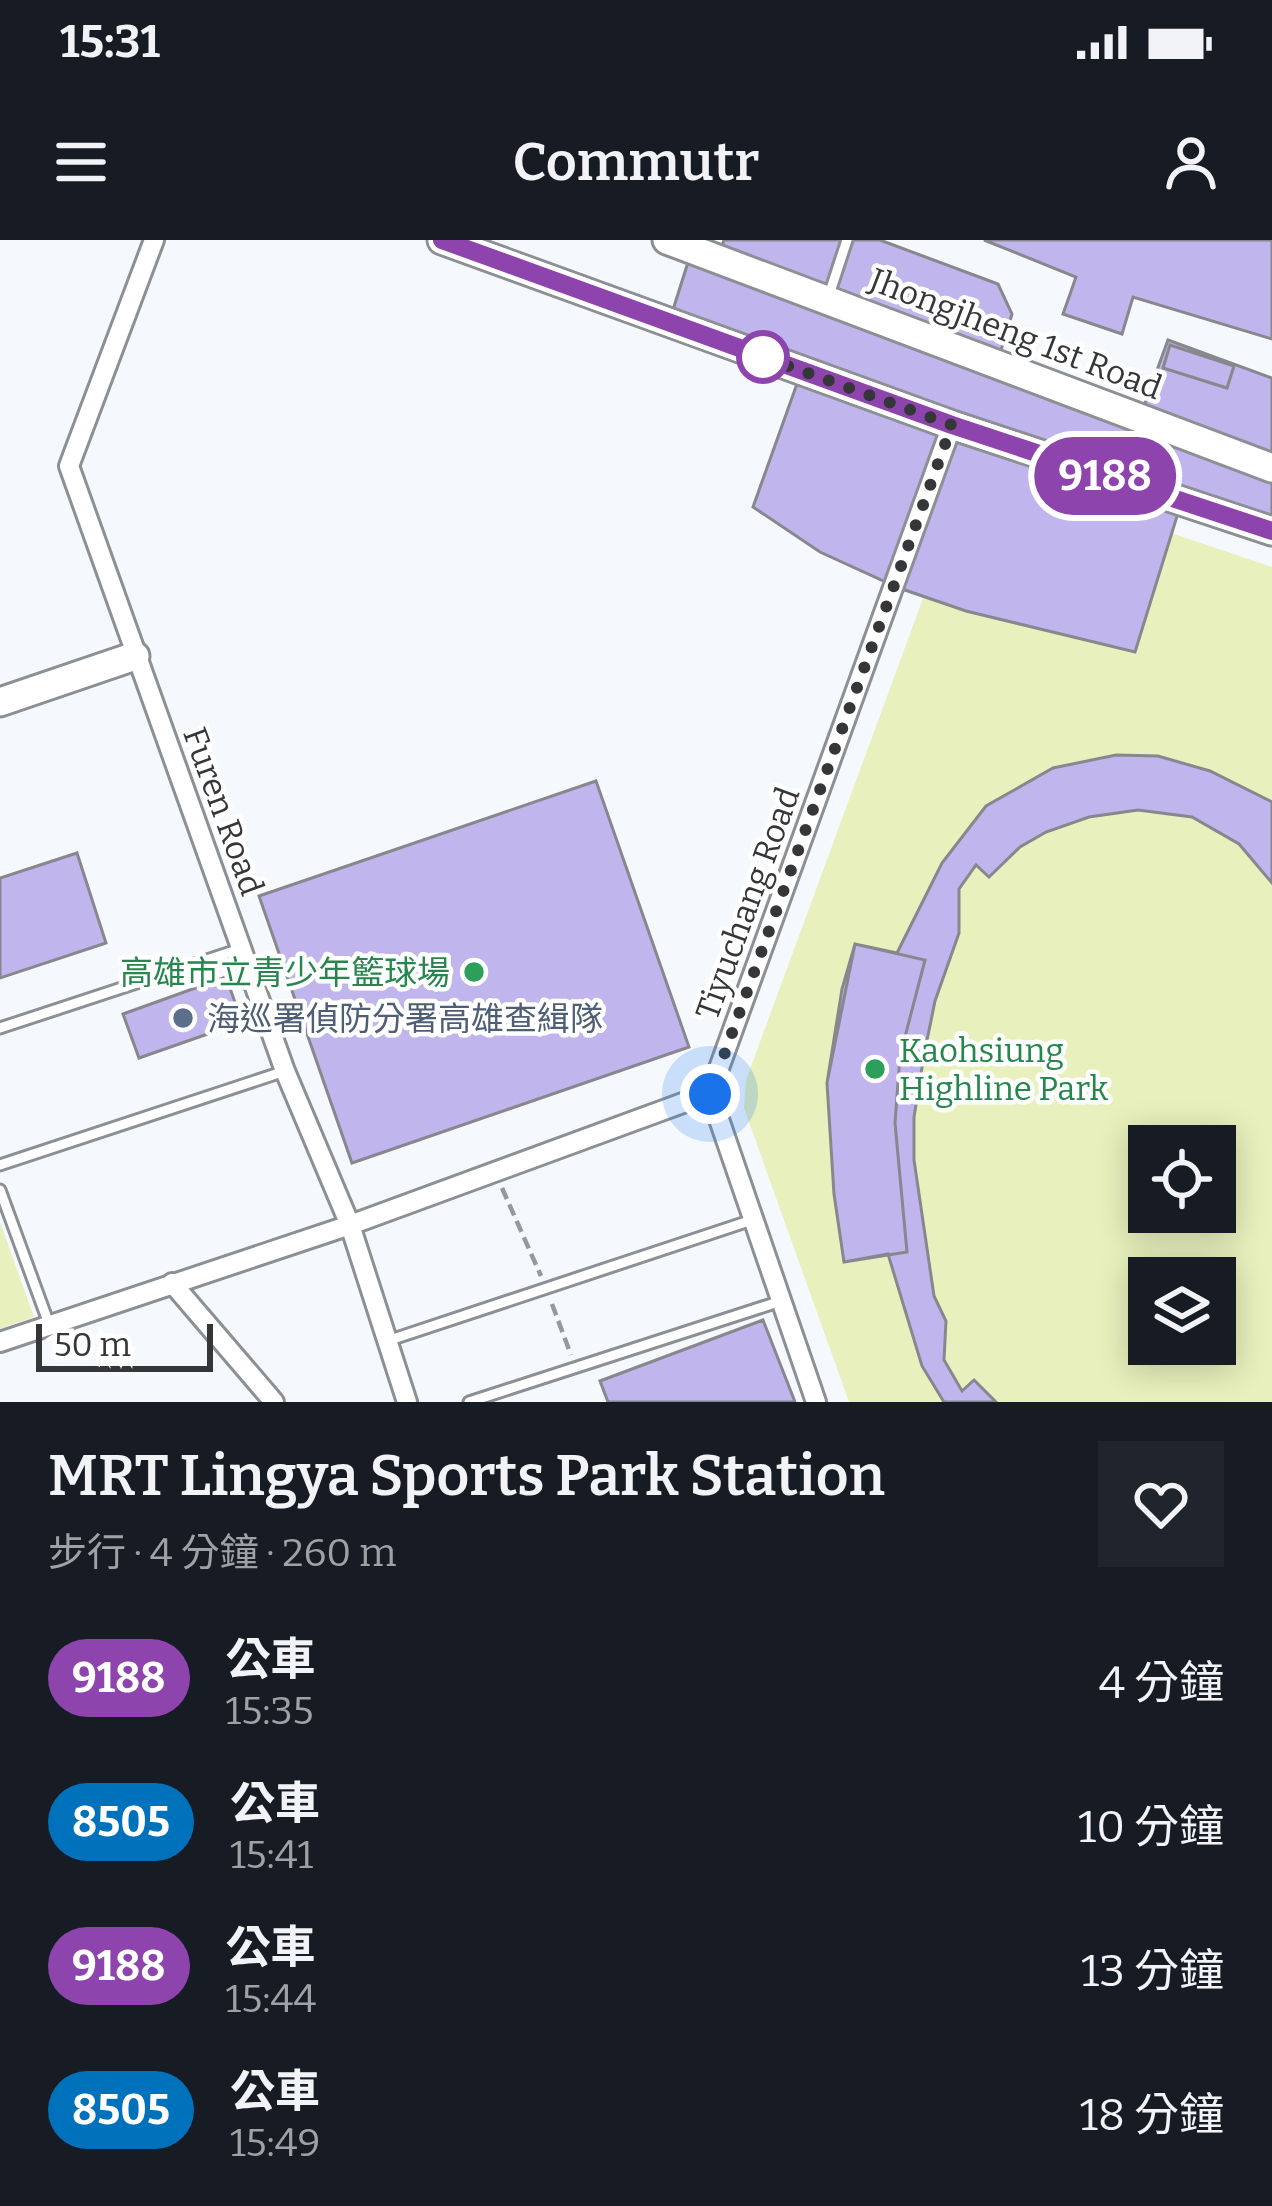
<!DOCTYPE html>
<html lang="zh-TW">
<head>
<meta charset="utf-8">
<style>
  body { margin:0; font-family:Bitter,"Noto Sans TC",serif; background:#20242c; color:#f1f3f6; height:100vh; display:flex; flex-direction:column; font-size:45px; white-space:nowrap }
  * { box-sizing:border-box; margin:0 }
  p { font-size:39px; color:#9ea1a6 }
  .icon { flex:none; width:66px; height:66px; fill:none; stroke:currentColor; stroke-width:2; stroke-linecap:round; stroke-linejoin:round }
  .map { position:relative; height:1162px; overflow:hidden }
  .side { display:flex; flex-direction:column; background:#171b24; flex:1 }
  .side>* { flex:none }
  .badge { padding:0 24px; border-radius:39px; font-size:42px; line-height:78px }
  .buttons { position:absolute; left:1128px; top:885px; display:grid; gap:24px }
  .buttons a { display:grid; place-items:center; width:108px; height:108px; border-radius:0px; background:#171b24; box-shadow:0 6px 30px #0003; font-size:60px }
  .scale { position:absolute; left:36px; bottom:30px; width:177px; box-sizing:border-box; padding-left:12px; border:6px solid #343638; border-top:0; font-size:33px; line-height:42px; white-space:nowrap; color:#343638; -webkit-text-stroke:9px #fff; paint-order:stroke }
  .you { position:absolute; width:60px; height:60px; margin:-30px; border:9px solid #fff; border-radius:50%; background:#1a73e8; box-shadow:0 0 0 18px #1a73e833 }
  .map>.badge { position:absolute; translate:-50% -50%; box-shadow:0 0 0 6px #fff }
  .round { display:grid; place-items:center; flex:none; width:126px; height:126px; border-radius:0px; background:#20242c }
  .summary { display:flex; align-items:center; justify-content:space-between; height:204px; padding:0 48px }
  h1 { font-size:57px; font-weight:600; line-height:90px }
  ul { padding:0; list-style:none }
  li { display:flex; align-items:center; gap:36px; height:144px; padding:0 48px }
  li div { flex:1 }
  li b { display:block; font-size:45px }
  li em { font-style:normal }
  li .badge { min-width:132px; font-weight:700; text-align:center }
  .status { display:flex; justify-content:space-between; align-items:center; height:84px; padding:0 60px; background:#171b24; direction:ltr }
  .status svg { height:33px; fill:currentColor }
  header { display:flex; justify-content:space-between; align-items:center; height:156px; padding:0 48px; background:#171b24; font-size:54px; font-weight:600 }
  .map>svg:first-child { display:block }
  .green { fill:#e8f0bd; fill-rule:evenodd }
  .building { fill:#c1b5ee; stroke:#88878d; stroke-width:3 }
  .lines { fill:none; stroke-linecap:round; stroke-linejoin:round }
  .lane-casing { stroke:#8c9094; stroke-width:15 }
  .street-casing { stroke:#8c9094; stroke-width:24 }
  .secondary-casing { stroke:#8c9094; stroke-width:33 }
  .path { stroke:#95989c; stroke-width:4.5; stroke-dasharray:12 6; stroke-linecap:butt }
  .lane { stroke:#fff; stroke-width:9 }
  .street { stroke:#fff; stroke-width:18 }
  .secondary { stroke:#fff; stroke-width:27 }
  .line-casing { stroke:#fff; stroke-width:27 }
  .line { stroke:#8e44ad; stroke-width:18 }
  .walk { stroke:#343638; stroke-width:12; stroke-dasharray:0 21.6 }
  .stop-dot { fill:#fff; stroke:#8e44ad; stroke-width:6 }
  .leisure-dot { fill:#2e9e5b; stroke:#fff; stroke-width:4.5 }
  .service-dot { fill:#5c6f8a; stroke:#fff; stroke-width:4.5 }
  .labels { text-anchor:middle; stroke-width:9; stroke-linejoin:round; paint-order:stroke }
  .street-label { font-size:33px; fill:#343638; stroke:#fff }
  .leisure-label { font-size:33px; fill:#27864d; stroke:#fff; text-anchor:end }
  .service-label { font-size:33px; fill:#4e5e75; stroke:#fff; text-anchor:start }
</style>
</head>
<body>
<div class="status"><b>15:31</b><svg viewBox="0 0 49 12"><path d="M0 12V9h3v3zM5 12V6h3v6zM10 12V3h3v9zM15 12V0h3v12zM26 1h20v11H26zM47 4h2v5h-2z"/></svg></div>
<header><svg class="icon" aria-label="menu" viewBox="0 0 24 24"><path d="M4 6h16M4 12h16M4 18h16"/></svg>Commutr<svg class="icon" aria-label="person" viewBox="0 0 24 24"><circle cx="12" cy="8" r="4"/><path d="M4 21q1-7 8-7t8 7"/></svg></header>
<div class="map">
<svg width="1272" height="1162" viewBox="0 0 1272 1162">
  <rect width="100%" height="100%" fill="#f5f9fe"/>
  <path class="green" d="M984 230 1272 327V1162H849L744 868 746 840 968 236ZM1149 906H1215V972H1149ZM1149 1038H1215V1104H1149Z
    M0 982 34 1077 0 1089Z"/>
  <path class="building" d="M724 0H880L998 44 1012 74 998 120 1141 174 1168 100 1272 138V281L1178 273 1135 412 966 371 899 348 820 312 753 267 798 141 671 76 690 16 716 25Z
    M984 0H1272V99L1133 57 1122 94 1063 74 1076 37Z
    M1170 105 1234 126 1227 148 1163 128Z
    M1116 515 1158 516 1210 531 1272 562V643L1239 604 1192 577 1138 570 1089 577 1046 592 1020 607 989 637 976 625 959 649V693L935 761 924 815 914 877V920L934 1056 946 1081 944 1120 962 1151 974 1140 996 1162H944L922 1126 888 1014 844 1022 834 954 827 843 842 749 855 704 897 713 942 623 986 566 1053 528Z
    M596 541 689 807 352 923 259 656Z
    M77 613 106 703 0 738V638Z
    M855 704 925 720 900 816 895 883 907 1012 844 1022 834 954 827 843Z
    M226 737 242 782 139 818 123 774Z
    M763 1080 795 1162H608L600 1141Z"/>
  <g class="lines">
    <defs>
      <path id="lane" d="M828 58 847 0
        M0 788 240 709
        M0 925 285 831
        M0 950 49 1084
        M387 1101 752 980
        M469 1162 781 1061"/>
      <path id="street" d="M154 0 69 226 285 831 350 985 407 1162
        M172 1043 274 1162
        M0 1102 350 985 710 853
        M816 1162 710 853 952 185"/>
      <path id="secondary" d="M442 0 952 185 1272 291
        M667 0 1272 228
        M0 462 135 416"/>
    </defs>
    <use href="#lane" class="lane-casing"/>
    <use href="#street" class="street-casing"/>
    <use href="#secondary" class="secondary-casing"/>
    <path class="path" d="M502 948 541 1036
      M552 1064 571 1115"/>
    <use href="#lane" class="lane"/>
    <use href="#street" class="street"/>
    <use href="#secondary" class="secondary"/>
  </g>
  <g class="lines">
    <defs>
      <path id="line" d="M442 0 952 185 1272 291"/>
    </defs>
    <use href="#line" class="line-casing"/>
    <use href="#line" class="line"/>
    <path class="walk" d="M710 854 952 185 758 115 763 117"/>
  </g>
  <circle class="stop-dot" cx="763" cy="117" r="24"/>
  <g class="leisure-dot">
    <circle cx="474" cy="732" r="12"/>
    <circle cx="875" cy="829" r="12"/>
  </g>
  <circle class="service-dot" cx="183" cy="778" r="12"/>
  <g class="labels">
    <g class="street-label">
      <text transform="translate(1016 93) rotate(21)" y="12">Jhongjheng 1st Road</text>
      <text transform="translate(224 571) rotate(70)" y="12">Furen Road</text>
      <text transform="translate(747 663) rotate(-70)" y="12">Tiyuchang Road</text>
    </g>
    <g class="leisure-label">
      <text x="450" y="744">高雄市立青少年籃球場</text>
      <text x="899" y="822" text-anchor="start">Kaohsiung<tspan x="899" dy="38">Highline Park</tspan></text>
    </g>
    <g class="service-label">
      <text x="207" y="790">海巡署偵防分署高雄查緝隊</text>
    </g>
  </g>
</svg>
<div class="buttons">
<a><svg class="icon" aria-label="locate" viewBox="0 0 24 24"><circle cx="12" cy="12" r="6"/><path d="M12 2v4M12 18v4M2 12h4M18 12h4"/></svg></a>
<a><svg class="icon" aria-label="layers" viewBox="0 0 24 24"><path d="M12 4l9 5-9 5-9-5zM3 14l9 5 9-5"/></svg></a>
</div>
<div class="scale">50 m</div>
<div class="you" style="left:710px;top:854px"></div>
<b class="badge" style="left:1105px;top:236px;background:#8e44ad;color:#fff">9188</b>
</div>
<section class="side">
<div class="summary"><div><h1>MRT Lingya Sports Park Station</h1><p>步行 · 4 分鐘 · 260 m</p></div><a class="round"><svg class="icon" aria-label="heart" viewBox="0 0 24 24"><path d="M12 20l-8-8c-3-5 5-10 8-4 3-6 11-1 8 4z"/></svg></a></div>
<ul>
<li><span class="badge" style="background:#8e44ad;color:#fff">9188</span><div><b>公車</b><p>15:35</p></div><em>4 分鐘</em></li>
<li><span class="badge" style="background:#0072bc;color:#fff">8505</span><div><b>公車</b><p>15:41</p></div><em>10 分鐘</em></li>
<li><span class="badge" style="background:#8e44ad;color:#fff">9188</span><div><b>公車</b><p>15:44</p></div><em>13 分鐘</em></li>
<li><span class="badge" style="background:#0072bc;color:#fff">8505</span><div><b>公車</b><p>15:49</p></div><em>18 分鐘</em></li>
</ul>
</section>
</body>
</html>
